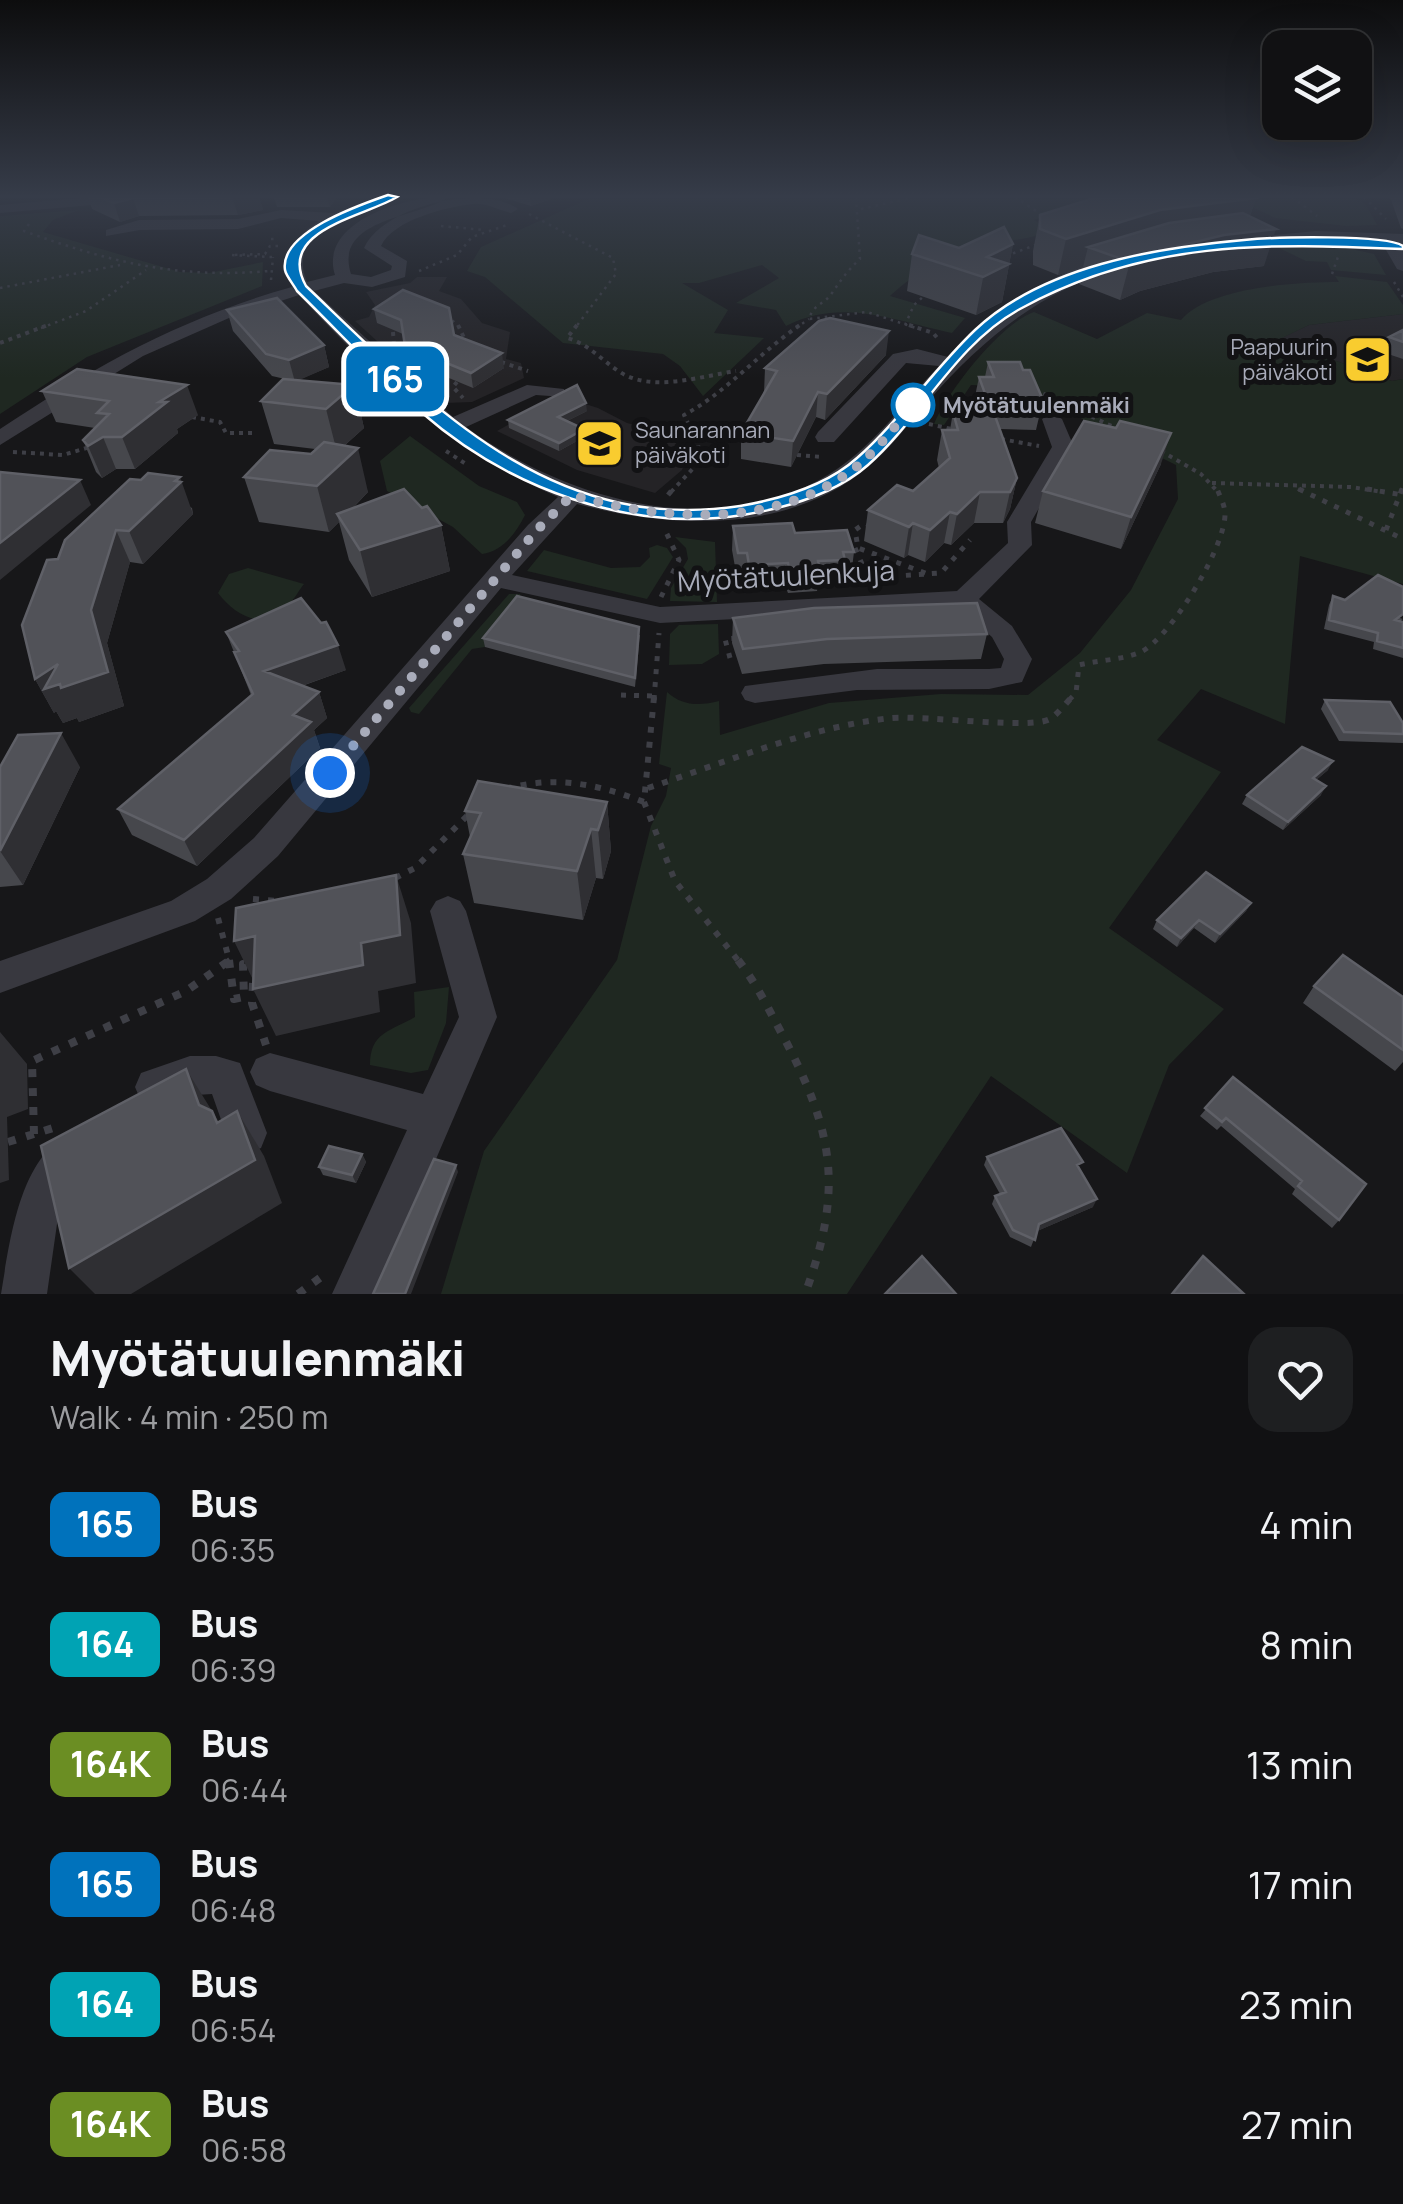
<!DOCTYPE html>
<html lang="en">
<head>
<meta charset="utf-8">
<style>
  body { margin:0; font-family:Manrope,sans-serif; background:#1e1f21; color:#f1f3f6; height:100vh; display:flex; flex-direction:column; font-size:38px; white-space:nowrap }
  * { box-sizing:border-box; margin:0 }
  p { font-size:32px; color:#9c9da0 }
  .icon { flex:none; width:55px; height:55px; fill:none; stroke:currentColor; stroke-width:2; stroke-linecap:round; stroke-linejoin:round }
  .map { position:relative; height:1294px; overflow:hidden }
  .drawer { display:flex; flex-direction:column; background:#111113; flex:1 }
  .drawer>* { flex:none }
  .badge { padding:0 20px; border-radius:15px; font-size:35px; line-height:65px }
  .fabs { position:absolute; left:1262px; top:30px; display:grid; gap:20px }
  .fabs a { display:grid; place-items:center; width:110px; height:110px; border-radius:20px; background:#111113; box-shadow:0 10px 40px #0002,0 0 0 2px #303133; font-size:50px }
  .you { position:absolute; width:50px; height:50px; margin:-25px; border:8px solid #fff; border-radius:50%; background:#1a73e8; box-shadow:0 0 0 15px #1a73e833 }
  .map>.badge { position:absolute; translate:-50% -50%; box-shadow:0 0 0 5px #fff }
  .round { display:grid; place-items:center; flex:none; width:105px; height:105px; border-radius:30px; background:#1e1f21 }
  .summary { display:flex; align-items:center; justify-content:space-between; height:170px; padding:0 50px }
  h1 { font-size:48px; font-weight:800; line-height:75px }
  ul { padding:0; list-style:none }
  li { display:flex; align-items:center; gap:30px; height:120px; padding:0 50px }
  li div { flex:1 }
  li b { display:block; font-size:38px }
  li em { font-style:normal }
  li .badge { min-width:110px; font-weight:700; text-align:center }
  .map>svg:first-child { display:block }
  .built { fill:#242326 }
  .green { fill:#1f2821 }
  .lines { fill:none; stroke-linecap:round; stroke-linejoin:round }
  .path-far4 { stroke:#3e3f46; stroke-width:2.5; stroke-dasharray:2.5 5; stroke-linecap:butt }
  .path-far3 { stroke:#3e3f46; stroke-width:4; stroke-dasharray:4 5; stroke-linecap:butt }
  .path-far2 { stroke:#3e3f46; stroke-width:5; stroke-dasharray:5 8; stroke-linecap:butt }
  .path-far1 { stroke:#3e3f46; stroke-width:6; stroke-dasharray:6 9; stroke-linecap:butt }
  .path { stroke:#3e3f46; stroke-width:8; stroke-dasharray:8 11; stroke-linecap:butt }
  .minor { fill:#38383f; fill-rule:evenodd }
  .wall { fill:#46474c }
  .shaded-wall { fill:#2f2f33 }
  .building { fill:#515258; stroke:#5f6067; stroke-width:2.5 }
  .line { fill:#0072bc; stroke:#fff; stroke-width:2.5 }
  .walk { stroke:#a9acba; stroke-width:10; stroke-dasharray:0 18 }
  .stop-dot { fill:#fff; stroke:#0072bc; stroke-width:5 }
  .labels { text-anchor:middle; stroke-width:10; stroke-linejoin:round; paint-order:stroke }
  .far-poi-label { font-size:22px; fill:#a9acba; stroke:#121214; text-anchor:end }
  .far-stop-label { font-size:22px; font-weight:bold; fill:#a9acba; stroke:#121214; text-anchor:start }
  .street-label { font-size:28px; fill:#a9acba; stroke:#121214 }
</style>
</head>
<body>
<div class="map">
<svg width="1403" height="1294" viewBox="0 0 1403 1294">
  <rect width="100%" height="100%" fill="#171719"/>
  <path class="built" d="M417 277H447L439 291 461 299 482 323 510 332 506 359 521 363 524 378 472 402 445 403 355 321 369 317 375 305 366 292 410 283Z
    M1403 314V379L1392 381 1277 340 1309 325Z
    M560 396 598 408 627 423 669 434 689 452 682 470 655 493 577 470 497 431Z"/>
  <path class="green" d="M593 197H1203L1059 212 1034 220 1051 231C1022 242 1008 239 980 244 952 248 910 277 890 296L965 318 952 333C895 321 843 297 786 326L776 310 736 303 779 278 762 265 699 283H682L728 310 714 333 764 338 703 396 680 366 663 354 563 343 485 277 467 271 481 247Z
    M1232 197H1355L1366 205 1377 225 1346 226 1275 218Z
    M79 210 53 220 43 232 180 272 209 273 263 262 262 286 87 357 0 414V216Z
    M1279 248H1347L1374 254 1386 275 1331 270 1327 262 1306 261Z
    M1335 276 1387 282 1403 305V314L1309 325 1278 340 1392 381 1403 379V584L1300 556 1285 724 1201 689 1157 740 1221 772 1109 928 1224 1009 1169 1065 1127 1173 991 1076 847 1294H441L484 1151 617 960 651 826 666 796 671 768 659 764 667 692C682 706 700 706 719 701L720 735 829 703 941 694 1028 695 1080 653 1131 590 1178 499 1176 465 1018 387 971 385 944 425 934 424C948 391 1000 324 1034 312L1097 339 1147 313 1181 320C1209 287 1296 282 1339 282Z
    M410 436 479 486 517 502 525 515C516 533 503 551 482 554L453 527 387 491 380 461Z
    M675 537 715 542 717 602 670 601 671 588 688 559 686 548Z
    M657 545 667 548 673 557 647 599 527 571 544 550 611 568 640 567 650 557 649 548Z
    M248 568 304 584C299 590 296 597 290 603 266 632 237 618 218 593L229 574Z
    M509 594H520L521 600 485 647 472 649 419 714 411 712 409 708Z
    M718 624 719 654 702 664 669 665 670 634 679 625Z
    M449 987 446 1023 428 1070 411 1073 370 1065C370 1032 391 1031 415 1017L414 992Z"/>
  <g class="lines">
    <path class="path-far4" d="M856 197 860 259C847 271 841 280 832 293 824 305 813 304 809 319L867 312 916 328
      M1015 197 1045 217
      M1292 197 1317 216
      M1364 197 1386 219
      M861 209 914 197
      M529 214 613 258 616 274 575 328
      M29 224 24 231C110 262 177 279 269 271
      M441 226 485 230
      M271 239H275
      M1006 256 1038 244
      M272 257 231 255 265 254 270 246H279
      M419 271 457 255 472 237 507 225
      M1332 274 1339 254
      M271 280 273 257
      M1394 282 1403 297
      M0 288 120 265
      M447 315 460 328
      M905 325 914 305 925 295
      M41 328 86 311 146 270
      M796 328 809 319"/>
    <path class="path-far3" d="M458 325 466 342
      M577 325 567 338C589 344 601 360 620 372 652 393 701 376 736 371
      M909 325 933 333 940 341
      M393 332 394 345
      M0 343 48 325
      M501 362 528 371
      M457 382 453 387 463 398
      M1035 390 1057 400
      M1067 405 1120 430
      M192 417 220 422 226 433H255
      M959 417 966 405H976
      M929 424 956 430
      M1001 439 1039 446
      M446 451 466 464
      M1161 451 1201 474 1218 492
      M13 452 63 455 90 447
      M797 455 823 457
      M1212 483 1351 487 1383 492
      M1298 489 1304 492
      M671 492 700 461 698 444 684 415C727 392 759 353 800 325
      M1401 492 1403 486"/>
    <path class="path-far2" d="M1299 489 1403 539
      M1367 489 1403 495
      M668 495 673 489
      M871 526 865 523 855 530 858 548 928 574
      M1386 530 1402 489
      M855 548 870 582
      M867 578 941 573 970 540
      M661 597 679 560 666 532
      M730 658 725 639 737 638
      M621 695 655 696
      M654 700 659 633
      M1069 700 1076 693 1079 665C1099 660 1122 660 1141 652 1171 637 1227 545 1225 512 1224 504 1220 496 1217 489"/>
    <path class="path-far1" d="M654 697 644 802 675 881 740 963
      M648 788C727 762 808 727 891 718 924 715 1032 730 1050 719 1058 714 1065 704 1072 697
      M506 789C555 775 597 784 644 802
      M395 878 415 868 469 814
      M253 899 277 901
      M218 918 230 963
      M226 963 230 960"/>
    <path class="path" d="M229 960 234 999 244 997 243 964 251 963
      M738 960C756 983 768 1008 782 1034 834 1132 844 1188 805 1294
      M253 983 252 1003 266 1045
      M34 1134 32 1061 186 991 230 960
      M8 1142 53 1128
      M298 1294 324 1275"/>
    <path class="minor" d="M92 197H146L139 201 0 213V205Z
      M378 197H399C368 219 283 224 307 282L335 275C318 221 408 195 449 197 419 218 333 218 351 274L371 277 391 270 392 266 364 248C383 206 482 183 518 209L511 213C499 210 484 202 473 204 446 207 393 220 381 246L407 261 405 277 372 287 344 283 314 291 453 417 527 385 564 389V397L536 395 466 427C567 501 724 546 837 469 877 442 906 400 939 366L906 363 834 442H818L815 437 818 432 893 354 917 349 948 357C984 321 1067 255 1120 262V268C1039 292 984 338 929 400 909 423 891 448 868 467 789 534 671 529 577 504L512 575 660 607 957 591 1008 543 1007 522 1052 447 1042 419 1052 413 1062 419 1074 447 1031 522 1032 545 979 599 1012 626 1032 659 1022 682 989 689 857 690 755 703 745 700 741 693 745 686 877 669H989L1001 668 1004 659 992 637 958 607 660 623 501 588 278 856 231 899 195 921 0 993V961L171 901 207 879 254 838 528 525 558 497C455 452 375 377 299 295L229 318 143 356 0 445V429C95 366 181 318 292 287 280 257 293 238 319 221L281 218 238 229 140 230 106 236V230L139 220 238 219 281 210 334 213Z
      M1316 231 1403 234V244L1398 243 1403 252V271L1397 269 1382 243 1316 241 1235 249 1227 244 1235 239Z
      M448 896 460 901 466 911 497 1017 378 1294H332L407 1130 270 1091 256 1085 250 1072 256 1059 270 1053 423 1094 459 1017 430 911 436 901Z
      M190 1056H216L240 1063 267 1133 261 1148 246 1154 231 1148 212 1094 181 1096 155 1106 141 1101 135 1087 141 1073Z
      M69 1136 84 1142 90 1157 58 1217 47 1294H1C9 1247 19 1156 69 1136Z"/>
  </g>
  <path class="wall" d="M88 197H259L263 210 238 215 139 216 120 222 92 209Z
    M270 197H337L330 207H277L275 200Z
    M501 197H556L531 206Z
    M1390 197H1403V229L1401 228Z
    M1256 198 1250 216 1264 266 1213 272 1140 291 1120 300 1079 284 1083 267 1058 275 1033 265V251L1040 215Z
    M1013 244 1002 302 976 315 907 291 912 254Z
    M374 309 454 335 504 368 473 388 408 361 403 334 377 323Z
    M227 310 324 345 329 367 298 380 354 385 364 428 344 446 368 492 353 508 441 525 450 571 372 597 349 560 339 522 329 532 259 522 244 477 311 454 315 449 274 444 261 401 285 379 272 376 233 331Z
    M1403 330V359L1382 352 1389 337Z
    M886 355 825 420 816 417 791 467 741 459V433L764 393 765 368Z
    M988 362 1023 370 1043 400 1036 430 1000 429 1017 478 1010 509 1003 523H974L951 545 944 543 925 562 908 555 904 558 864 541 868 510 913 491 939 468 937 460 942 430H950L953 412 975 413 973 406 979 377H985Z
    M42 391 198 415 177 429 178 433 135 469H116L102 478 96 472 83 440 95 428 56 422Z
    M587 411 567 421 584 437 559 451 509 428 508 420Z
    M1116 428 1161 464 1121 549 1035 523 1043 491Z
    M141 480 192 508 193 514 143 564 130 562 107 643 124 706 79 722 77 718 63 723 56 711 54 713 35 679 58 559Z
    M733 526 795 533 854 552 851 576 843 577V584L818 586 817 591 788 593 786 588 748 590 746 577 737 578 732 550Z
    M1333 596 1403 619 1400 621 1403 622V658L1373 649 1374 642 1324 629 1329 605Z
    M733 618 987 634 981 659 824 664 742 674 732 643Z
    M226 632 346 670 302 686 319 692 327 718 314 730 320 748 197 866 132 835 118 809 251 695Z
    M640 635 635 687 485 647 483 638Z
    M1325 700 1403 734V743L1339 741 1321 709Z
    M0 767H80L23 885 0 887Z
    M1328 770 1316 780 1321 795 1283 830 1242 804 1247 795Z
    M607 802 611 851 603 879 596 878 583 920 474 903 463 854 470 837 465 811Z
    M1251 903 1246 911 1215 943 1194 928 1177 947 1153 929 1157 920Z
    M1314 986 1403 997V1062L1395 1071 1303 1003Z
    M1233 1077 1339 1220 1332 1228 1292 1194 1295 1189 1221 1126 1217 1130 1200 1116Z
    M362 1154 366 1162 356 1183 323 1175 319 1167Z
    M987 1157 1079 1169 1093 1207 1037 1231 1031 1247 1010 1237 992 1204 995 1196 1000 1194 984 1165Z"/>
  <path class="shaded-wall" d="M232 197H259L263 210 238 215Z
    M327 197H337L330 207Z
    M530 197H556L531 206Z
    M133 198 139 216 120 222 114 203Z
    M1256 198 1244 233 1276 229 1264 266 1213 272 1140 291 1120 300 1130 262 1088 247 1083 267 1058 275 1066 239 1160 210Z
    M1013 244 1002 302 976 315 987 257Z
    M889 331 886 355 825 420 827 394Z
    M324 345 329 367 295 382 289 360Z
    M502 353 504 368 473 388 471 373Z
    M187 385 198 415 177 429 178 433 135 469 122 437 159 402Z
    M354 385 364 428 337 452 326 409Z
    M818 392 816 417 791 467 793 441Z
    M586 403 587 411 559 425 558 417Z
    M584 429V437L559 451V443Z
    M1171 433 1161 464 1121 549 1131 517Z
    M103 437 116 469 102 478 88 446Z
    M358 448 368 492 341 520 337 514 339 522 329 532 317 486Z
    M180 477 193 514 143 564 129 531Z
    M1017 478 1010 509 1003 523 1010 492Z
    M80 480 91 505 0 580V543Z
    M980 492 974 523 951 545 957 514Z
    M950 512 944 543 925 562 930 530Z
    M913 523 908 555 904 558 909 527Z
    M441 525 450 571 372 597 360 550Z
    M116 530 130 562 107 643 124 706 79 722 77 718 63 723 56 711 54 713 35 679 58 664 91 610Z
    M338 645 346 670 273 696 264 671Z
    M319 692 327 718 314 730 320 748 197 866 184 840 293 715Z
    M61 733 80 767 23 885 0 851Z
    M1333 761 1328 770 1308 787 1313 778Z
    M1326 786 1321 795 1283 830 1288 822Z
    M607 802 611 851 603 879 598 830Z
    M591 829 596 878 583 920 577 871Z
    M396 875 411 923 416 983 378 991 380 1012 276 1036 253 989 257 988 234 941 255 936 361 943Z
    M1251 903 1246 911 1215 943 1220 934Z
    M1199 920 1194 928 1177 947 1181 938Z
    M0 1032 27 1064 28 1109 7 1117 9 1180 0 1183Z
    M186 1069 240 1156 237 1111 264 1156 282 1203 131 1294H95L69 1268 199 1105Z
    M362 1154 366 1162 356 1183 352 1175Z
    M456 1165 458 1172 411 1294H405Z
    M1097 1199 1093 1207 1035 1232 1039 1224Z"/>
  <path class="building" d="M100 197H216L133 198 114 203Z
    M1108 197H1254L1256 198 1160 210 1066 239 1040 229V215L1091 199Z
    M1243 213 1276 229 1224 235 1150 253 1130 262 1088 247 1169 223Z
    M1004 227 1013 244 987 257 1009 264 983 277 912 254 919 235 959 248Z
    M403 290 449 308 454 335 502 353 471 373 405 346 401 320 374 309Z
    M277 298 324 345 289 360 266 354 227 310Z
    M830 318 889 331 827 394 818 392 793 441 741 433 777 371 765 368 819 321Z
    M1403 330V342L1389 337Z
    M988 362H1020L1023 370H1030L1043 400 987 399 979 377H994Z
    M77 369 187 385 159 402H167L122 437H103L88 446 83 440 109 414 97 413 109 401 42 391Z
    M283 379 354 385 326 409 261 401Z
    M577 385 586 403 558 417 584 429 559 443 508 420Z
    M953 412 994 413 1017 478 1010 492H980L957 514 950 512 930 530 913 523 909 527 868 510 897 485 913 491 950 458 942 430H958Z
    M1084 421 1116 428 1120 421 1171 433 1131 517 1043 491Z
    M324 442 358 448 317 486 244 477 270 450 311 454Z
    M0 472 80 480 0 543Z
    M148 473 180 477 175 481 181 482 129 531 116 530 91 610 108 672 61 688 60 684 44 689 58 664 35 679 22 625 47 560 58 559 65 540 130 479 141 480Z
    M404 489 422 508 427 506 441 525 360 550 337 514Z
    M792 523 795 533 847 530 854 552H843L845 560 818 561 819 566 789 568 788 563 749 565 747 553H738L733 526Z
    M1378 575 1403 587V614L1395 620 1403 622V648L1377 641 1378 633 1329 620 1333 596 1345 600Z
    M517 596 639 627 635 678 483 638Z
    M301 598 321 623 326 622 338 645 264 671 319 692 293 715 311 722 184 840 118 809 253 694 234 652 239 651 226 632Z
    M977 603 987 634 827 639 743 649 733 618 814 608Z
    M1325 700 1390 702 1403 723V734L1344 732Z
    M61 733 0 851V767L18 735Z
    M1302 747 1333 761 1313 778 1326 786 1288 822 1247 795Z
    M478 781 607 802 598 830 591 829 577 871 463 854 481 813 465 811Z
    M1206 872 1251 903 1220 934 1199 920 1181 938 1157 920Z
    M396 875 400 935 361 943 363 965 253 989 255 936 234 941 236 908Z
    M1343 955 1403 997V1050L1314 986Z
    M186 1069 199 1105 212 1111 217 1123 237 1111 255 1160 69 1268 41 1146Z
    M1233 1077 1366 1184 1339 1220 1298 1186 1302 1181 1226 1118 1222 1122 1205 1108Z
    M1061 1128 1083 1162 1077 1165 1097 1199 1039 1224 1035 1240 1013 1230 995 1196 1006 1192 987 1157Z
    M329 1146 362 1154 352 1175 319 1167Z
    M434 1159 456 1165 405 1294H373Z
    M922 1256 956 1294H885Z
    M1203 1256 1244 1294H1172Z"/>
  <linearGradient id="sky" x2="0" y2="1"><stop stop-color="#0d0d0e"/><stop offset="0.52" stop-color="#363c49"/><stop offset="1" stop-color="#363c49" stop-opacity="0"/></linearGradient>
  <rect width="1403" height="378" fill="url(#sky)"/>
  <path class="line" d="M388 195 397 197C364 217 275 230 306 286 430 404 550 535 740 506 780 499 826 486 857 458 900 420 933 370 975 330 1043 266 1154 248 1244 240 1274 237 1386 234 1403 246V249C1266 243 1145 240 1020 309 956 344 921 418 868 465 834 495 786 508 743 515 628 533 508 488 421 412 378 375 338 331 297 291 294 285 286 276 285 270 279 232 362 204 388 195Z"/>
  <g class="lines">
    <path class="walk" d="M330 773 537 530 572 495C665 522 782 530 861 463 880 446 897 424 913 405"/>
  </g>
  <defs>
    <symbol id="school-square" viewBox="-11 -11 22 22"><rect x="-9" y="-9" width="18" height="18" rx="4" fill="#f9cc2f" stroke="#121214"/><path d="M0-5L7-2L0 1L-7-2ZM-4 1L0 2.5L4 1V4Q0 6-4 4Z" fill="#111"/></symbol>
  </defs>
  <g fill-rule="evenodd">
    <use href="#school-square" x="1340" y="332" width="55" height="55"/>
    <use href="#school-square" x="572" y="416" width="55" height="55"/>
  </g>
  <circle class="stop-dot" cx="913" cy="405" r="20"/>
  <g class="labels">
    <g class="far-poi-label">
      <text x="1333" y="355">Paapuurin<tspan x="1333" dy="25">päiväkoti</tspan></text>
      <text x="635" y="438" text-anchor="start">Saunarannan<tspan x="635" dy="25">päiväkoti</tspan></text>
    </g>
    <g class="far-stop-label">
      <text x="943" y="413">Myötätuulenmäki</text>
    </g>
    <g class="street-label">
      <text transform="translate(786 576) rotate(-3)" y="10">Myötätuulenkuja</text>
    </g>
  </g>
</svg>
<div class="fabs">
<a><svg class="icon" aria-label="layers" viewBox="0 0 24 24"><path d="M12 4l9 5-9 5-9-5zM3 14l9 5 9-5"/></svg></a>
</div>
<div class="you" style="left:330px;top:773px"></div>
<b class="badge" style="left:395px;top:379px;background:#0072bc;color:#fff">165</b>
</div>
<section class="drawer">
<div class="summary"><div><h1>Myötätuulenmäki</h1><p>Walk · 4 min · 250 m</p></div><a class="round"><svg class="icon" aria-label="heart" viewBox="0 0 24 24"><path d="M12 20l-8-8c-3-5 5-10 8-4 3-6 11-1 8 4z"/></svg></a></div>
<ul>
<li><span class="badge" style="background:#0072bc;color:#fff">165</span><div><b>Bus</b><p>06:35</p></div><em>4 min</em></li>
<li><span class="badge" style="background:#00a3b4;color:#fff">164</span><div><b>Bus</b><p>06:39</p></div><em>8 min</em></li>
<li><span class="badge" style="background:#6b8e23;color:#fff">164K</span><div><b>Bus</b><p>06:44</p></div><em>13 min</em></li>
<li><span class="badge" style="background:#0072bc;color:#fff">165</span><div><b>Bus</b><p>06:48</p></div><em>17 min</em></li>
<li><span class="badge" style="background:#00a3b4;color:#fff">164</span><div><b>Bus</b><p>06:54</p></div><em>23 min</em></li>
<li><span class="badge" style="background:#6b8e23;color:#fff">164K</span><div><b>Bus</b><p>06:58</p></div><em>27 min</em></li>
</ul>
</section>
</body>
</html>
